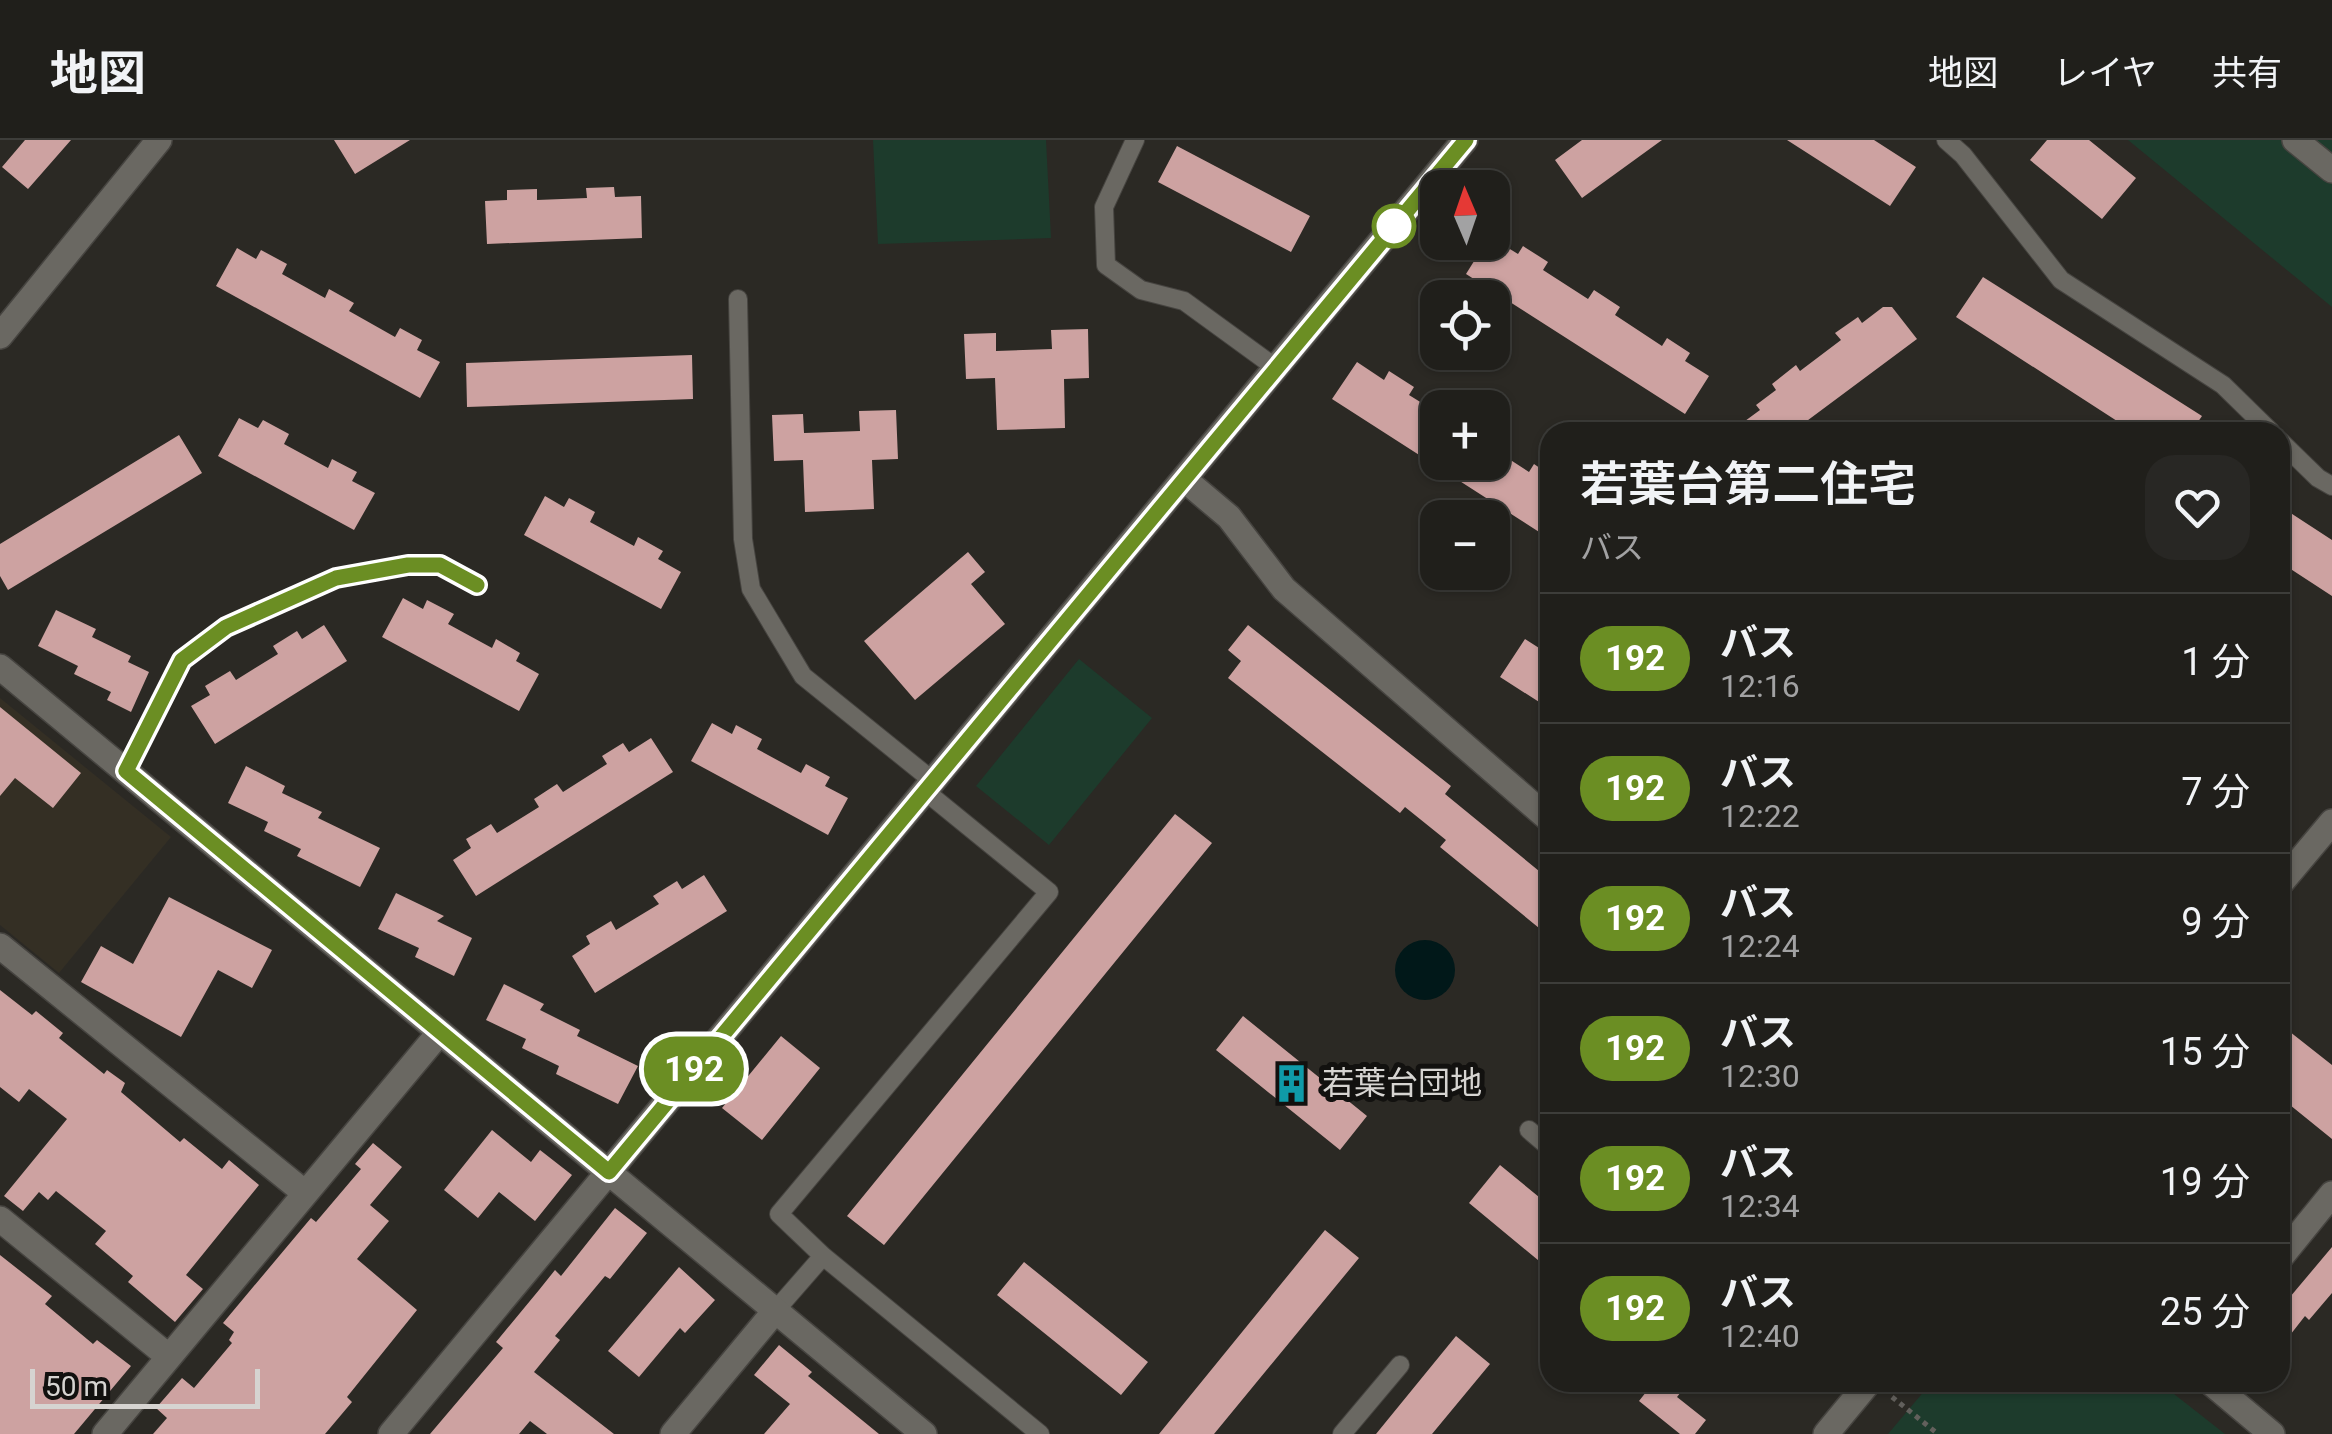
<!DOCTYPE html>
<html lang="ja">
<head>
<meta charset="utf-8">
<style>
  body { margin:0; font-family:Roboto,"Noto Sans JP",sans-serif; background:#282724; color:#f1f3f6; height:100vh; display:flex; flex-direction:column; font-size:38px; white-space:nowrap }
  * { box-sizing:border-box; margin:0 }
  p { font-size:32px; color:#a2a2a3 }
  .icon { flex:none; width:55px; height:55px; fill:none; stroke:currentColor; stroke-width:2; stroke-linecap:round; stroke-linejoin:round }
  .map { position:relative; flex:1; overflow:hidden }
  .panel { position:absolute; left:1540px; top:282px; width:750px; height:970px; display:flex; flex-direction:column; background:#201f1b; border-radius:30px; box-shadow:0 2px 8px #0004,0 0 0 2px #3d3d3a }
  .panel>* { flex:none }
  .badge { padding:0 20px; border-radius:32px; font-size:35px; line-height:65px }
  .needle { width:65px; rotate:358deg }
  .buttons { position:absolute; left:1420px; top:30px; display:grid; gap:20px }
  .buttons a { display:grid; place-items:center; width:90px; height:90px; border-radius:20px; background:#201f1b; box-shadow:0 2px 8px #0004,0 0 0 2px #3d3d3a; font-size:50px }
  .scale { position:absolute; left:30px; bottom:25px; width:230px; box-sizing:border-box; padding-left:10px; border:5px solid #d6d4d1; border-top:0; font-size:28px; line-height:35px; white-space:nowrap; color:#d6d4d1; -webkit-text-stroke:8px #12110f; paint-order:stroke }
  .map>.badge { position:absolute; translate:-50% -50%; box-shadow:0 0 0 5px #fff }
  .round { display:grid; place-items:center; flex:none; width:105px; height:105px; border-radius:30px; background:#282724 }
  .head { display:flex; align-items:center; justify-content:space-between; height:170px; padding:0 40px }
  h1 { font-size:48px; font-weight:600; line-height:75px }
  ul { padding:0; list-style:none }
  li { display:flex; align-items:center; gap:30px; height:130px; padding:0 40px; border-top:2px solid #3d3d3a }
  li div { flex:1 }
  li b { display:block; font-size:38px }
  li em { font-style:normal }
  li .badge { min-width:110px; font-weight:700; text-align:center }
  header { display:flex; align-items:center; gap:60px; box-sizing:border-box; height:140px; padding:0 50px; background:#201f1b; border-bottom:2px solid #3d3d3a }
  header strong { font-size:48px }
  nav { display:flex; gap:55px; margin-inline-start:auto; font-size:35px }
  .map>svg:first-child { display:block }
  .built { fill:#342f24 }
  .green { fill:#1d3b2c }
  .water { fill:#011819 }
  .building { fill:#cda2a1 }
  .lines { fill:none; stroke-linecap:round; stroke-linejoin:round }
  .service-casing { stroke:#464440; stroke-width:20 }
  .minor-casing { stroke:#464440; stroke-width:28 }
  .tertiary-casing { stroke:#464440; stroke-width:28 }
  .path { stroke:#62605c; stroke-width:5; stroke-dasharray:5 5; stroke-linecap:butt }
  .service { stroke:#6a6862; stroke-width:18 }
  .minor { stroke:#6a6862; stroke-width:25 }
  .tertiary { stroke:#6a6862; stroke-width:25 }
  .line-casing { stroke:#fff; stroke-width:22 }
  .line { stroke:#6b8e23; stroke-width:15 }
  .stop-dot { fill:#fff; stroke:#6b8e23; stroke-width:5 }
  .labels { text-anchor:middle; stroke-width:10; stroke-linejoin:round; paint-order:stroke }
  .poi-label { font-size:32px; fill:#d6d4d1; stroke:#12110f; text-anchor:start }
</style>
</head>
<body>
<header>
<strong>地図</strong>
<nav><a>地図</a><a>レイヤ</a><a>共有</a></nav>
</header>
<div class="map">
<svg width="2332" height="1294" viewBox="0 0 2332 1294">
  <rect width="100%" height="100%" fill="#2b2924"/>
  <path class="built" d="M0 558 171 697 59 833 0 785Z"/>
  <path class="green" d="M873 0H1046L1051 98 878 104Z
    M2128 0H2332V167Z
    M1079 519 1152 578 1049 705 976 646Z
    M1931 1243H2160L2225 1294H1888Z"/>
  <path class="water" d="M1395 830a30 30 0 1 1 60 0a30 30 0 1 1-60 0Z"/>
  <path class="building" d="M25 0H71L28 49 2 27Z
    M334 0H410L355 34Z
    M1582 0H1662L1582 58 1555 20Z
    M1787 0H1874L1916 27 1890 66Z
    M2047 0H2089L2136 38 2102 79 2030 20Z
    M1177 6 1310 76 1291 112 1158 42Z
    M614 47 615 57 641 56 642 98 487 104 485 61 507 60V50L537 49V60L587 58 586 48Z
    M1492 98 1518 114 1523 106 1548 122 1543 130 1588 159 1594 150 1620 167 1615 175 1662 206 1667 198 1690 213 1685 221 1709 236 1685 274 1466 134 1486 102H1492Z
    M237 108 256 119 261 110 287 124 282 134 325 158 329 149 354 163 349 171 395 197 400 188 422 200 417 210 440 222 420 258 216 146Z
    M1983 137 2202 276 2191 292H2134L1956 177Z
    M1883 167H1892L1917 199 1792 292H1730L1760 270 1756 265 1776 250 1772 244 1796 225 1800 231 1841 200 1835 193 1858 177 1862 183Z
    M1088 189 1089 238 1064 239 1065 288 997 290 995 238 966 239 964 194 996 193V211L1052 209 1051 190Z
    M692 215 693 259 467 267 466 223Z
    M1357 222 1384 240 1389 231 1414 247 1409 255 1438 273V322H1492V308L1529 332 1534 324 1550 335V399L1332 259Z
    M896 270 898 319 872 320 874 369 805 372 803 320 774 321 772 275 803 274 804 293 860 291 859 271Z
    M239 278 258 288 263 280 289 294 284 304 328 328 332 319 357 332 352 341 375 353 354 390 218 316Z
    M179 295 202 333 8 450 0 436V404Z
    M545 356 564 367 569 358 595 372 590 382 634 406 638 397 663 411 658 419 681 432 661 469 524 395Z
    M2280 366 2332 400V456L2280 422Z
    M968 412 985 432 971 444 1005 484 915 560 864 501Z
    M403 458 423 469 427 460 454 474 448 484 492 508 496 499 520 513 516 521 539 534 519 571 382 497Z
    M56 470 96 489 92 497 131 516 128 522 149 532 131 572 107 560 111 552 74 534 78 526 38 506Z
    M324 485 347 521 215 604 191 566 210 555 205 546 230 531 236 540 278 514 273 506 297 491 302 499Z
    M1248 485 1451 646 1445 654 1550 740V797L1440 707 1446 700 1405 667 1400 673 1228 538 1241 521 1228 510Z
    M1525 499 1550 515V569L1500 537Z
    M0 567 81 633 53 668 15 638 0 656Z
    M712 583 732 594 736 585 762 599 757 609 801 633 806 624 830 637 825 646 848 658 828 695 691 621Z
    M651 598 673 632 476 756 453 720 471 708 466 699 491 684 497 693 539 667 534 659 557 644 563 652 607 624 602 616 623 603 629 612Z
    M246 626 285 646 282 653 322 672 318 678 380 708 360 747 297 716 301 709 264 691 268 682 228 663Z
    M1175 674 1212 703 884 1105 847 1076Z
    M704 735 727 771 595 853 572 816 590 804 586 796 611 781 616 790 659 764 653 756 677 741 682 749Z
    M396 753 444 776 437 781 472 798 454 836 415 817 419 808 378 789Z
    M169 757 272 810 252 848 218 830 181 897 81 842 101 806 133 824Z
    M504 844 544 864 540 870 580 890 577 896 638 926 618 964 556 934 559 926 522 908 526 899 486 880Z
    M0 850 32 875 36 871 63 893 59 898 104 934 107 930 125 943 121 952 180 1002 184 998 222 1029 229 1020 259 1045 186 1135 203 1149 175 1182 128 1142 133 1136 95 1104 106 1091 56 1051 48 1060 39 1052 23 1071 4 1056 67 979 29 949 19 962 0 947Z
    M1243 876 1367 976 1340 1010 1216 910Z
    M2280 884 2332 925V999L2280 957Z
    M781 896 820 928 762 1000 722 968Z
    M492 990 531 1022 540 1010 572 1035 535 1081 499 1052 478 1078 444 1050Z
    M373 1003 402 1027 370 1065 389 1081 357 1119 417 1170 347 1257 352 1262 325 1294H153L167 1278 156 1268 182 1238 194 1248 232 1203 229 1200 234 1192 223 1183 311 1078 316 1082 361 1029 355 1024Z
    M1500 1025 1550 1066V1130L1469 1063Z
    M615 1068 647 1093 610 1139 605 1136 555 1196 560 1200 534 1232 614 1294H547L530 1281 519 1294H430L503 1208 496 1202 539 1150 555 1130 561 1136Z
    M1325 1090 1359 1118 1214 1294H1159Z
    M2332 1107V1153L2309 1180 2305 1176 2280 1208V1169Z
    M0 1115 52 1156 45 1164 93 1204 97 1200 131 1226 74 1294H0Z
    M1024 1122 1148 1222 1121 1255 997 1155Z
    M679 1127 715 1160 685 1193 680 1188 639 1237 608 1211Z
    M1456 1196 1490 1224 1432 1294H1376Z
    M779 1205 812 1232 808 1236 879 1294H764L790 1264 754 1235Z
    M1654 1242H1689L1677 1257 1706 1280 1695 1294H1680L1639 1261Z"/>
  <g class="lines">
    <defs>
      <path id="service" d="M1135 0 1104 67 1106 125 1141 150 1184 161 1276 228
        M1946 0 1963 15 2061 140 2223 245 2271 292
        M738 159 743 399 751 449 803 536 933 641
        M2280 301 2318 338 2332 346
        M126 631 182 520 226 487 336 438 408 425H439L477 445
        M1529 990 1550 1008
        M823 1116 1040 1294
        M775 1171 823 1116 779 1074 1049 752 925 651
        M1342 1294 1400 1225"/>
      <path id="minor" d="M2295 0 2332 30
        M0 196 159 0
        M1184 339 1229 377 1284 449 1550 680
        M0 527 924 1294
        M0 806 305 1053
        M0 1079 169 1217
        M2280 1118 2332 1054
        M2210 1242 2272 1294
        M105 1294 440 892
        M391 1294 1465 0
        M673 1294 775 1171"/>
      <path id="tertiary" d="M2280 744 2332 682
        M1826 1294 1869 1242"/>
    </defs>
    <use href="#service" class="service-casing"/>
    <use href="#minor" class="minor-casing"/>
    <use href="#tertiary" class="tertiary-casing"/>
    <path class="path" d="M1892 1257 1938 1294"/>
    <use href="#service" class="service"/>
    <use href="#minor" class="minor"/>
    <use href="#tertiary" class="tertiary"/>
  </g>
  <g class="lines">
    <defs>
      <path id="line" d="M477 445 440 425H408L336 438 226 487 182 520 126 631 609 1032 1466 0"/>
    </defs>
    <use href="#line" class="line-casing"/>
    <use href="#line" class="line"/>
  </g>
  <defs>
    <symbol id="building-bare" viewBox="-9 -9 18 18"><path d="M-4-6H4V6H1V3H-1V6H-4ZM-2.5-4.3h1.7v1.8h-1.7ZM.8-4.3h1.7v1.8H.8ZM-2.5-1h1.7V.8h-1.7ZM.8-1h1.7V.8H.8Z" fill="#0f9aa8" stroke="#12110f" stroke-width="2.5" paint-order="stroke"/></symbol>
  </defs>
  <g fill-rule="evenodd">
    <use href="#building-bare" x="1264" y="916" width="55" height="55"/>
  </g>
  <circle class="stop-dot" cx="1394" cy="86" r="20"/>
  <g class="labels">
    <g class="poi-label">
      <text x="1322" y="954">若葉台団地</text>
    </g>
  </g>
</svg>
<div class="buttons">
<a><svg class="needle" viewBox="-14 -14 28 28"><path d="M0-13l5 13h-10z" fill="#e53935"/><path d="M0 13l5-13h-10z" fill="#a2a2a3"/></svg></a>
<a><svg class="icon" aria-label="locate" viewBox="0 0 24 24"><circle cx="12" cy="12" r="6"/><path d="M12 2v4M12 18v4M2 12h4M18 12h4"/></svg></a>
<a>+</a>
<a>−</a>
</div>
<div class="scale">50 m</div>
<b class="badge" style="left:694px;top:929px;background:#6b8e23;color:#fff">192</b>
<section class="panel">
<div class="head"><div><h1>若葉台第二住宅</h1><p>バス</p></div><a class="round"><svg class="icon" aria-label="heart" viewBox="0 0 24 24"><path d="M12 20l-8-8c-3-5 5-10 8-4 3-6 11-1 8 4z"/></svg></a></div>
<ul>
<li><span class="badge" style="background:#6b8e23;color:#fff">192</span><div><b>バス</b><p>12:16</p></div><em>1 分</em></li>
<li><span class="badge" style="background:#6b8e23;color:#fff">192</span><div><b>バス</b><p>12:22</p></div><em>7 分</em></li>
<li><span class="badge" style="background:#6b8e23;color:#fff">192</span><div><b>バス</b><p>12:24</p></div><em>9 分</em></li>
<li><span class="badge" style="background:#6b8e23;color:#fff">192</span><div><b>バス</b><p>12:30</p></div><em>15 分</em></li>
<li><span class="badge" style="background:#6b8e23;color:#fff">192</span><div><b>バス</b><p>12:34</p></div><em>19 分</em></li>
<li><span class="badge" style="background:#6b8e23;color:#fff">192</span><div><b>バス</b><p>12:40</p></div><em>25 分</em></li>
</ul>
</section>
</div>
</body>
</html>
